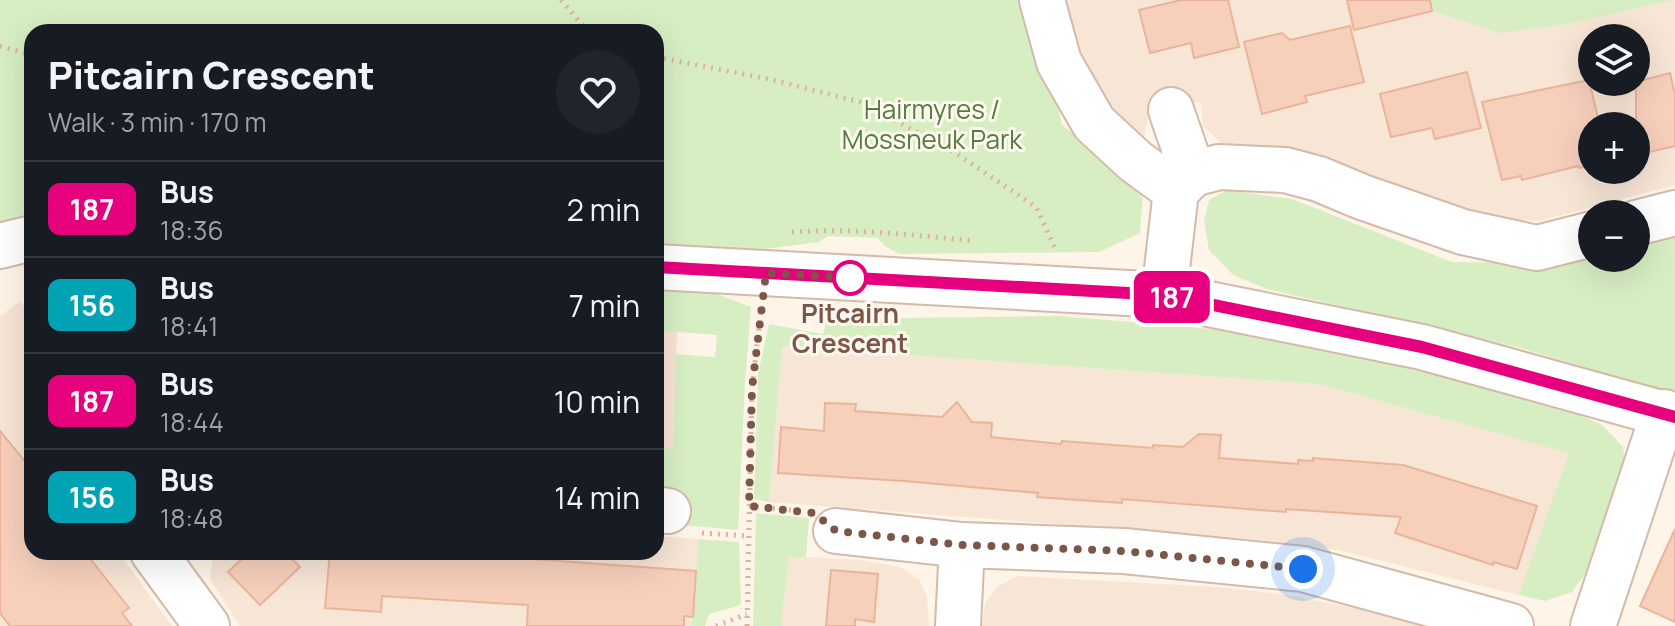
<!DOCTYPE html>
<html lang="en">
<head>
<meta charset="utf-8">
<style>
  body { margin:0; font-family:Manrope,sans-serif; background:#20242c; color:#f1f3f6; height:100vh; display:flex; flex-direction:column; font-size:30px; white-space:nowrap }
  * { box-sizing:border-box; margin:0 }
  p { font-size:26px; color:#9ea1a6 }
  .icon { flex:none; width:44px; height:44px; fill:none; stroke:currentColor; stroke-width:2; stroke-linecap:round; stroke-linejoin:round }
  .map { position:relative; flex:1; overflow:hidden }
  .panel { position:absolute; left:24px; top:24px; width:640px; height:536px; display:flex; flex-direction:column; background:#171b24; border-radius:24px; box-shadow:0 8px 32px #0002 }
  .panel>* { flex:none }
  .badge { padding:0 16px; border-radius:12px; font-size:28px; line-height:52px }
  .buttons { position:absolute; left:1578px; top:24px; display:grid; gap:16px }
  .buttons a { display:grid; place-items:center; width:72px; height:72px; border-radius:50%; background:#171b24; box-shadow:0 8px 32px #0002; font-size:40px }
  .you { position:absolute; width:40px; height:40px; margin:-20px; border:6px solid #fff; border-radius:50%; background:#1a73e8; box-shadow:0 0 0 12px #1a73e833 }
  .map>.badge { position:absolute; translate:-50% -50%; box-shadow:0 0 0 4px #fff }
  .round { display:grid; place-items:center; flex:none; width:84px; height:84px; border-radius:42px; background:#20242c }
  .head { display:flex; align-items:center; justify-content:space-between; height:136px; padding:0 24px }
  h1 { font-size:38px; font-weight:800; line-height:60px }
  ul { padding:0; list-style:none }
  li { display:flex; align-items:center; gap:24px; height:96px; padding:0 24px; border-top:2px solid #363941 }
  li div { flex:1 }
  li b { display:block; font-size:30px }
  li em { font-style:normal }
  li .badge { min-width:88px; font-weight:700; text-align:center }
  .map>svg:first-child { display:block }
  .residential { fill:#f7e5d5; fill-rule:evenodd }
  .green { fill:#d7eec3 }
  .building { fill:#f7d0bc; stroke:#ebb49a; stroke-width:2 }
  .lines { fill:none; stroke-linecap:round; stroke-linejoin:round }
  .minor-casing { stroke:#d3baab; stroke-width:48 }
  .path { stroke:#ddb29e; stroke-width:5; stroke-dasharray:2 6; stroke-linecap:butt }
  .minor { stroke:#fff; stroke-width:44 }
  .line-casing { stroke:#fff; stroke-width:18 }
  .line { stroke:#e6007e; stroke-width:12 }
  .walk { stroke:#7c5748; stroke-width:8; stroke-dasharray:0 14.4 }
  .stop-dot { fill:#fff; stroke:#e6007e; stroke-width:4 }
  .labels { text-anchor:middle; stroke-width:6; stroke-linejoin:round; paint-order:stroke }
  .park-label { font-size:26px; fill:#527d3c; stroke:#fff8f0 }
  .stop-label { font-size:26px; font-weight:bold; fill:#7c5748; stroke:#fff8f0 }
</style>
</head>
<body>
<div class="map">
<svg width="1675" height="626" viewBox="0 0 1675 626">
  <rect width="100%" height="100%" fill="#fef4e7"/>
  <path class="residential" d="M1055 0H1675V185L1539 221 1481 218 1419 196 1339 163 1221 143 1203 126 1201 103 1152 99 1142 145 1123 137 1062 38ZM1592 38H1636V82H1592ZM1592 126H1636V170H1592Z
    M19 302 27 308 32 332V552H118L172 626H0V316Z
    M656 330 677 331 673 450 656 448Z
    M782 346 1319 384 1570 453 1519 595 1338 550 1252 539 769 502Z
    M656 536 699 539 692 626H240L210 579 213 552H656Z
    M789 556 861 560 900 567 919 579 927 597 929 626H781Z
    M1017 576 1217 587 1280 594 1355 608 1422 626H982L986 602 997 587Z"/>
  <path class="green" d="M0 0H1034L1062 125 1116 166 1144 180 1140 233 1099 252 899 254 885 246 878 238 828 236 819 242 724 254 656 245V32H32V219L0 222Z
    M1407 0H1672L1567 24 1499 33 1426 9Z
    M1227 190 1292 199 1452 262 1521 263 1592 248V258H1636V238L1675 230V394L1517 347 1267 289 1233 275 1209 250 1204 221 1209 200Z
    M656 287 709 291 751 307 745 383 738 530 683 525V494L656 491V448L673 449 676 354 715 357 717 335 656 330Z
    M1060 316 1201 328 1319 344 1391 357 1472 385 1556 404 1602 425 1623 447 1626 464 1584 576 1572 592 1545 601 1519 595 1569 453 1319 384 782 346 769 502 754 499 758 374 769 324 823 334 827 319Z
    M756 513 809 518 806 557H789L781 626H753Z
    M699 539 739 542 741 605 709 614 705 626H692Z"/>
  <path class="building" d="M1181 0H1228L1239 47 1194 58 1191 43 1150 53 1139 10Z
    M1347 0H1430L1432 11 1354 30Z
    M1350 26 1364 82 1305 96 1307 102 1262 114 1244 42 1282 33 1290 40Z
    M1467 72 1481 128 1435 139 1432 128 1391 137 1380 94Z
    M1670 73 1675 95V146L1636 155V82Z
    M1589 80 1600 126H1592V165L1579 168 1578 166 1522 180 1521 176 1502 180 1482 102Z
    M957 402 972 422 992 423 991 437 1061 444 1062 441 1153 448V445L1183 447 1199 434 1221 435 1219 458 1298 464V460L1313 461V458L1403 465 1537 506 1517 569 1494 562 1493 565 1395 533 1401 517 1286 509V512L1122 499V503L1037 497 1038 493 904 481 778 473 781 427 824 431 825 403 856 404 855 411 942 417Z
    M0 431 32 470V552H85L129 608 122 613 132 626H10L0 613Z
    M1675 529V622L1640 606Z
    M249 552H285L300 567 260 605 228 572Z
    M330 552H438L696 571 693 617 684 616V626H527L528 605 382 596 381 612 325 608Z
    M831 570 878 574 874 622 855 619V626H826Z"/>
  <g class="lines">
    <defs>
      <path id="minor" d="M1042 0 1059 62 1094 123 1135 161 1176 191
        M1171 110 1193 174
        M1636 223 1675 213
        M0 246 32 238
        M656 267 1164 295 1422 347 1675 417
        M1164 295 1176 191 1193 174 1219 167 1285 170 1319 179 1362 197 1463 232 1537 248 1592 234
        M656 509 668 511
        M836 531 962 545
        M153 552 207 626
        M958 626 962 545 1124 551 1303 569 1511 626
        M1593 626 1664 412"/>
    </defs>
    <use href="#minor" class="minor-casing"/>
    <path class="path" d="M561 0 588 32
      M0 46 32 55
      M656 57 769 79 860 102 951 150 1036 207 1057 252
      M792 232C853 228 914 235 974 241
      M749 506 801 511
      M702 533 749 536
      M716 626 747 614
      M747 626 752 388 761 310"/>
    <use href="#minor" class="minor"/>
  </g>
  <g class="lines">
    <defs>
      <path id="line" d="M656 267 1164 295 1422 347 1675 417"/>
    </defs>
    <use href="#line" class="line-casing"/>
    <use href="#line" class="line"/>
    <path class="walk" d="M850 278H854L766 273 752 388 749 506 814 513 836 531 962 545 1124 551 1303 569"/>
  </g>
  <circle class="stop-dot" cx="850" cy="278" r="16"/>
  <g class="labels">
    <g class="park-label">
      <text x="932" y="119">Hairmyres /<tspan x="932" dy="30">Mossneuk Park</tspan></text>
    </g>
    <g class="stop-label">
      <text x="850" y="323">Pitcairn<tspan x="850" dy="30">Crescent</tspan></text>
    </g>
  </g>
</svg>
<div class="buttons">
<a><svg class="icon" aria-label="layers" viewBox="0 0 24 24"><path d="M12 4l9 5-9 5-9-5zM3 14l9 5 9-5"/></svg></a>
<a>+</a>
<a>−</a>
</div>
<div class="you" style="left:1303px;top:569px"></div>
<b class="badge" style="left:1172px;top:297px;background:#e6007e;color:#fff">187</b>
<section class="panel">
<div class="head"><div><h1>Pitcairn Crescent</h1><p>Walk · 3 min · 170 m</p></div><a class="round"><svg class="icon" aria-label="heart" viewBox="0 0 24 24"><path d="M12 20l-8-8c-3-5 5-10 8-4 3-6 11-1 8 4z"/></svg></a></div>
<ul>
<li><span class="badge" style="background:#e6007e;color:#fff">187</span><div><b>Bus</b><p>18:36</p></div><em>2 min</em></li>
<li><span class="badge" style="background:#00a3b4;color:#fff">156</span><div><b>Bus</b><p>18:41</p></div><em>7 min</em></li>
<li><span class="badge" style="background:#e6007e;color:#fff">187</span><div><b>Bus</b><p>18:44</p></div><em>10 min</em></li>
<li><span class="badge" style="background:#00a3b4;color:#fff">156</span><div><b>Bus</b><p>18:48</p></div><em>14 min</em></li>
</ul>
</section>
</div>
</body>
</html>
